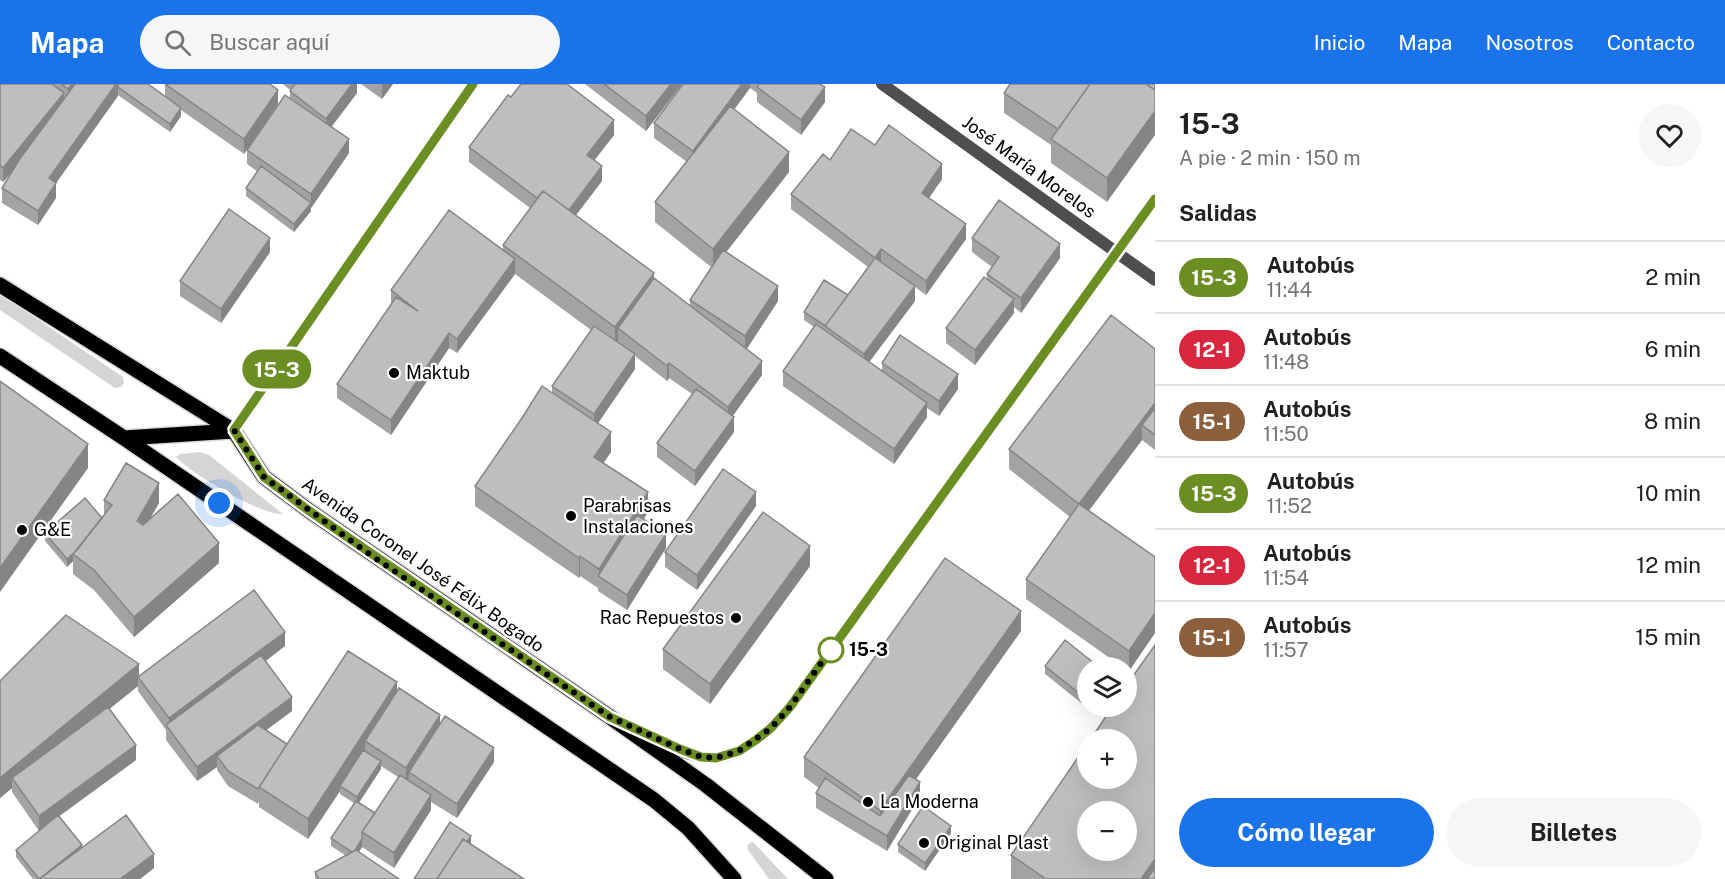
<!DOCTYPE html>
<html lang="es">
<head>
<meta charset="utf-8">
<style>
  body { margin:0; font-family:"Public Sans",sans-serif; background:#f6f6f6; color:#202124; height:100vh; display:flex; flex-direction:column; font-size:22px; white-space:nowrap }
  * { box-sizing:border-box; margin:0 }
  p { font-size:20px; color:#757577 }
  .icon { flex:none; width:33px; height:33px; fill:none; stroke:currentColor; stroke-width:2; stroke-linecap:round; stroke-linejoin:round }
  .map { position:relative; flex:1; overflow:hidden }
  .side { display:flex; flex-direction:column; background:#fff; width:570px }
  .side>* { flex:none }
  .badge { padding:0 12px; border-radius:20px; font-size:21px; line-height:39px }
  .buttons { position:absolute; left:1077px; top:573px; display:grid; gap:12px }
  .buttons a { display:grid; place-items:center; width:60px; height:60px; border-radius:50%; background:#fff; box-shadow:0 6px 24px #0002; font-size:30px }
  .you { position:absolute; width:30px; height:30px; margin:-15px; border:4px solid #fff; border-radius:50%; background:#1a73e8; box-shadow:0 0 0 9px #1a73e833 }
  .map>.badge { position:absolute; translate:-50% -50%; box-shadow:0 0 0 3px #fff }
  h2 { padding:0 24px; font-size:22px; line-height:54px }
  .round { display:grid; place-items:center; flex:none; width:63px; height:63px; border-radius:32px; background:#f6f6f6 }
  .head { display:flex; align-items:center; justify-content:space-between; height:102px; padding:0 24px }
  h1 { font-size:28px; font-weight:700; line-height:45px }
  .action { display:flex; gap:12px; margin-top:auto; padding:12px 24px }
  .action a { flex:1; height:69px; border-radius:36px; background:#1a73e8; color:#fff; font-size:24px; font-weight:700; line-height:69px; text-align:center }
  .action a+a { background:#f6f6f6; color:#202124 }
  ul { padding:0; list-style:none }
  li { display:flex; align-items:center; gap:18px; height:72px; padding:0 24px; border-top:2px solid #e0e0e0 }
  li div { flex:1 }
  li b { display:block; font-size:22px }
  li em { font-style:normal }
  li .badge { min-width:66px; font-weight:700; text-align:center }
  header { display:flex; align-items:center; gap:36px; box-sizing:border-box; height:84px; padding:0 30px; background:#1a73e8; color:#fff }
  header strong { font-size:28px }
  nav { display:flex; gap:33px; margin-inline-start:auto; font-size:21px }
  .search { width:420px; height:54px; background:#f6f6f6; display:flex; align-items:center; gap:15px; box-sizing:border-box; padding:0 21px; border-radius:33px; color:#757577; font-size:22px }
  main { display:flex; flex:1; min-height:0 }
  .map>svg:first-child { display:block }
  .green { fill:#d5d5d5 }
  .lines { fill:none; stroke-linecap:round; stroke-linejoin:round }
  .primary-casing { stroke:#dbdbdb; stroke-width:18 }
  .minor { stroke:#4e4e4e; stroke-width:12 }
  .tertiary { stroke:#4e4e4e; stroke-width:12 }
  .secondary { stroke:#1b1b1b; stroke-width:12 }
  .primary { stroke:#000; stroke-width:15 }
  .wall { fill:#a3a3a3; fill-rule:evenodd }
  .shaded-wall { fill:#858585 }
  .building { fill:#bebebe; stroke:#858585; stroke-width:1.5; fill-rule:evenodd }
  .line-casing { stroke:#fff; stroke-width:14 }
  .line { stroke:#6b8e23; stroke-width:9 }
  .walk { stroke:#000; stroke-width:6; stroke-dasharray:0 10.8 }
  .poi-dot { fill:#000; stroke:#fff; stroke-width:2 }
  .stop-dot { fill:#fff; stroke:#6b8e23; stroke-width:3 }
  .labels { text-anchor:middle; stroke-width:4.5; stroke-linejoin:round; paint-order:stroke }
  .street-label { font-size:18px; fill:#000; stroke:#fff }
  .poi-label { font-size:18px; fill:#000; stroke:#fff; text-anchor:start }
  .stop-label { font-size:18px; font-weight:bold; fill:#000; stroke:#fff; text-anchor:start }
</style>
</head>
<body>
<header>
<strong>Mapa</strong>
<div class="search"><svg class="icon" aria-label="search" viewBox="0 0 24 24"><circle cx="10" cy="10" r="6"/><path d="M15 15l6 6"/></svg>Buscar aquí</div>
<nav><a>Inicio</a><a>Mapa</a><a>Nosotros</a><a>Contacto</a></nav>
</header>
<main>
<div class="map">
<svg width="1155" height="795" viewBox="0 0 1155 795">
  <rect width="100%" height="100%" fill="#fff"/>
  <path class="green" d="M0 210 123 293 124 299 121 303 115 304 0 226Z
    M200 368 209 371 283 430C262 432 190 389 176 373L180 370Z
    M751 758 754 759 788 795H769L748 766 747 762Z"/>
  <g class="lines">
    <defs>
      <path id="primary" d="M0 201 234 347 264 393 308 426 610 633 706 701 826 795
        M0 272 124 354 654 716 688 744 734 795
        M124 354 234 347"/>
    </defs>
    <use href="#primary" class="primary-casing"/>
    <path class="minor" d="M882 0 1155 196"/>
    <path class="tertiary" d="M632 643C654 653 677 668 701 673 737 681 768 647 790 623L1155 115"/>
    <path class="secondary" d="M234 347 473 0"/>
    <use href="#primary" class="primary"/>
  </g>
  <path class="wall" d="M0 0H148L165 12V0H270L278 20 244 70 181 26V32L170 48 118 11 56 99V114L38 141 2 119V104L14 86 3 98 0 96Z
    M283 0H357V9L332 42 349 69 311 124V127L294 148 246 112V104L258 88 247 80V66L290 13V6Z
    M361 0H393L382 15Z
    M585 0H682L646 47Z
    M683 0H820L825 18 801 51 757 18V9L750 4 734 25 789 88 726 168 778 217 747 265 762 291 733 332 734 348 695 402 657 373V359L692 310 669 294 667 297 635 272V285L598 339 611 368 603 379 648 428 644 435 666 464 627 526 598 507V504L580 492 579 494 475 422V402L552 309V302L591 246 515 190 457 269 449 264 391 351 337 314V300L391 220V206L503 166V161L530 124 469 78V63L511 13 614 51 594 76 602 97 576 131 654 194 690 221V216L711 183 655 138V118L687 78 654 54V39Z
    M1155 0 1107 118 1051 79V61L1004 29V9Z
    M875 61 942 95 929 114 966 155 926 211 915 203V217L869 278 882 286V279L958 305 939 332 927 324V333L894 380 783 302V287L814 243 804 236V228L848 211 868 183 791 125V110L830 76Z
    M972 154 1060 174 1021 229 1014 223V229L975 281 946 259V244L987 196V190L992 183 972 168Z
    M270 168 221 239 180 212V197Z
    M1155 265V366L1142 356 1089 426 1155 473V549L1129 587 1126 585V584H1124L1026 515V495L1070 433 1009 385V365Z
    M104 416 159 419 150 435 219 479 134 553 94 506 73 490V477L67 483 45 457V449L102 434 104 431Z
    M756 422 697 506 665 483V468Z
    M810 482 710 620 663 585V565Z
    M1021 547 916 695 920 712 887 767 816 724V709L819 704 804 693V673Z
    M285 562 266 577 292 627 266 646 287 660 397 607 440 640 494 678 457 734 431 718V726L394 784 362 763 359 768 399 795H315V788L345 771 331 762V754L354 719 340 710V707L308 755 259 723V717L258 720 228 702 217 686V683L197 697 166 656V646L138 607V602L109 625 136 676 59 732 82 764 154 784 140 795H33L16 773V766L39 747 12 708V704L0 714V597L139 591ZM381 682 398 693 375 729 359 719 381 685Z
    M1045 582 1088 584V618L1085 622 1045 590Z
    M951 749 925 787 898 768V760Z
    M1011 771 1155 795H1011Z"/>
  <path class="shaded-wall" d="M72 0H85L68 25V5Z
    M116 0H118V12L49 109V94Z
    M352 0H357V9L326 50V35Z
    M383 0H393L382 15V1Z
    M671 0H682L646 47V32Z
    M742 0H750V4L693 82V67Z
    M825 3V18L801 51V36Z
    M278 6V20L244 70V55Z
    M1155 8V51L1107 118V94Z
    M64 9V24L3 98V84Z
    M181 24V32L170 48V40Z
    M614 36V51L587 86V71Z
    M349 55V69L311 124V110Z
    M789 68V88L713 185V165Z
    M942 80V95L922 124V109Z
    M602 82V97L566 144V129Z
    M56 99V114L38 141V127Z
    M311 119V127L294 148V140Z
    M966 140V155L926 211V197Z
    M270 154V168L221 239V225Z
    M1060 160V174L1021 229V214Z
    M881 165V180L875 174Z
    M515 175V190L457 269V255Z
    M654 189V209L618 244V259L615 263V243Z
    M778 202V217L745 267V252Z
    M915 202V217L864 285V270Z
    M1014 215V229L975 281V266Z
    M449 249V264L391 351V336Z
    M635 270V285L594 345V330Z
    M762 277V291L728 338V323Z
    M669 279V294L667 297V282Z
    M958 290V305L939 332V317Z
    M927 319V333L894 380V365Z
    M1155 319V339L1142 341V356L1079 440V420Z
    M734 333V348L695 402V387Z
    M611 348V368L594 393V373Z
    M88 360V384L0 508V484Z
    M159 399V419L137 457V437Z
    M648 408V428L604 496 599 493V485Z
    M756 408V422L697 506V491Z
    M107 439 73 470V477L67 483V475Z
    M666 450V464L627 526V511Z
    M219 459V479L134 553V533Z
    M810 462V482L710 620V600Z
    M580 472V492L579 494V474Z
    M1021 527V547L880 746V726Z
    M1155 529V549L1129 587V567Z
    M285 548V562L171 647 169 644V634Z
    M139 580V595L138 593V602L16 700 12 694V704L0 714V694Z
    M397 598V618L365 657V668L340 702V707L308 755V735Z
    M1088 611V618L1085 622V614Z
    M292 613V627L222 679 217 672V683L197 697V683Z
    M440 631V646L409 688V694L406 698V684Z
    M136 661V676L39 747V732Z
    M494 664V678L457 734V720Z
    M381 677V685L357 721V713Z
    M920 698V712L887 767V752Z
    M431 711V726L394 784V769Z
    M951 742V749L925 787V779Z
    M471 752V760L449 795H444Z
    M362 755V763L353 777V769Z
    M82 761V768L41 795H40Z
    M154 770V784L140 795H120Z
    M1155 775V795H1141Z"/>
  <path class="building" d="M0 0H52L64 9 3 84 0 81Z
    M61 0H72L68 5Z
    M75 0H116L49 94 56 99 38 127 2 104 19 76Z
    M118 0H148L181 24 170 40 118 3Z
    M165 0H270L278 6 244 55Z
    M295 0H352L326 35 290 7Z
    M521 0H567L614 36 587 71 602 82 569 126 543 107 537 114 469 63 508 11 511 13Z
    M604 0H671L646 32Z
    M683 0H742L693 67 654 39Z
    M759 0H820L825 3 801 36 757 3Z
    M1010 0H1090L1058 45 1004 9Z
    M1090 0H1146L1155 6V27L1107 94 1051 55Z
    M1146 0H1155V6Z
    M285 11 349 55 311 110 247 66Z
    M730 22 789 68 713 165 655 118Z
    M889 41 942 80 922 109 966 140 926 197 881 165 875 174 791 110 823 70 830 76 851 45 875 61Z
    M261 82 311 119 294 140 246 104Z
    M543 107 654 189 615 243 503 161Z
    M999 116 1060 160 1021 214 987 190 999 173 972 154Z
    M229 125 270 154 221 225 180 197Z
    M449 126 515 175 457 255 449 249 391 336 337 300 396 213 418 227 391 206Z
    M723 166 778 202 745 252 690 216Z
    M875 174 915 202 864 270 825 242Z
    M984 193 1014 215 975 266 946 244Z
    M654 194 762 277 728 323 669 279 667 282 618 244Z
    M824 196 848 211 825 242 827 243 804 228Z
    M1111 231 1155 265V319L1079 420 1009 365Z
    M816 240 927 319 894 365 783 287Z
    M594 242 635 270 594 330 552 302Z
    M900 251 958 290 939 317 882 279Z
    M0 297 88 360 0 484Z
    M542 302 611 348 594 373 648 408 599 485 580 472 579 474 475 402 522 334Z
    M696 305 734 333 695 387 657 359Z
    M1155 324V351L1142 341Z
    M126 379 159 399 137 437 143 441 178 410 219 459 134 533 94 486 73 470 112 421 104 416Z
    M723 385 756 408 697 491 665 468Z
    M85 414 102 434 77 466 67 475 45 449Z
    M1079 420 1155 473V529L1129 567 1026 495Z
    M763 428 810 462 710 600 663 565Z
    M637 431 666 450 627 511 598 492Z
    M945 474 1021 527 880 726 804 673Z
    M254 506 285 548 169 634 138 593Z
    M66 531 139 580 0 694V597Z
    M1065 556 1100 584H1088V611L1085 614 1045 582Z
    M1155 561V775L1141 795H1046L1011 771 1088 659V694H1126V656H1090L1113 622H1126V602ZM1088 728H1126V766H1088Z
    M348 567 397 598 308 735 259 703Z
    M261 571 292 613 197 683 166 641Z
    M399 604 440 631 406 684 365 657Z
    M108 623 136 661 39 732 12 694Z
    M445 632 494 664 457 720 409 688Z
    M258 641 287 660 258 705 228 687 217 672Z
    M363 666 381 677 357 713 340 702Z
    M400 691 431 711 394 769 362 748Z
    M909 691 920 698 887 752 816 709 825 694 880 732Z
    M356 717 375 729 362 748V755L355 766 352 768 331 754Z
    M923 722 951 742 925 779 898 760Z
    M58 731 82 761 39 795 16 766Z
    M126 731 154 770 120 795H42L41 794Z
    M450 738 471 752 467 758 463 755 437 795H414Z
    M463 755 524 795H437Z
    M356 766 399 795H319L315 788Z
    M1155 784V795H1147Z"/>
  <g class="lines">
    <defs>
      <path id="line" d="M473 0 234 346 264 393 308 426 610 633 680 665 701 673 716 674 739 667 756 656 771 644 790 623 1155 115"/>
    </defs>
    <use href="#line" class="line-casing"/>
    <use href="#line" class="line"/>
    <path class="walk" d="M219 419 124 354 234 346 264 393 372 472 610 633 680 665 701 673 716 674 739 667 771 644 790 623 834 561 831 566"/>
  </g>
  <g class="poi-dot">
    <circle cx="394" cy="289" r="6"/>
    <circle cx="571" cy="432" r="6"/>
    <circle cx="22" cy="446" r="6"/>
    <circle cx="736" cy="534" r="6"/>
    <circle cx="868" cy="718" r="6"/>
    <circle cx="924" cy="759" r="6"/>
  </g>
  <circle class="stop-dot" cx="831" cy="566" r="12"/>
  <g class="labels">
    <g class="street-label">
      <text transform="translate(1029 83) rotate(36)" y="6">José María Morelos</text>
      <text transform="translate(423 481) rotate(35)" y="6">Avenida Coronel José Félix Bogado</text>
    </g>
    <g class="poi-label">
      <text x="406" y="295">Maktub</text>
      <text x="583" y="428">Parabrisas<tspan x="583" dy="21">Instalaciones</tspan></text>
      <text x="34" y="452">G&amp;E</text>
      <text x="724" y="540" text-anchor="end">Rac Repuestos</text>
      <text x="880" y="724">La Moderna</text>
      <text x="936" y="765">Original Plast</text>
    </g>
    <g class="stop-label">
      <text x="849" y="572">15-3</text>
    </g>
  </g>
</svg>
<div class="buttons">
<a><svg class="icon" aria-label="layers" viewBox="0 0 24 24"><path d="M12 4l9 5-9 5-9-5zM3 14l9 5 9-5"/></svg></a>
<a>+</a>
<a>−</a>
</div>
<div class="you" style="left:219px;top:419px"></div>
<b class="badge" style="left:277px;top:285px;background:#6b8e23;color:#fff">15-3</b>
</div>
<section class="side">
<div class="head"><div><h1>15-3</h1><p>A pie · 2 min · 150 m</p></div><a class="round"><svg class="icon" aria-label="heart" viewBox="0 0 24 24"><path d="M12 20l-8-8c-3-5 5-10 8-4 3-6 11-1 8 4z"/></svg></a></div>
<h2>Salidas</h2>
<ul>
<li><span class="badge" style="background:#6b8e23;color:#fff">15-3</span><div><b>Autobús</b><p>11:44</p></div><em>2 min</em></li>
<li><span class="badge" style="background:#d7263d;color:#fff">12-1</span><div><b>Autobús</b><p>11:48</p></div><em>6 min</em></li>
<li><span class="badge" style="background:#8b5e3c;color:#fff">15-1</span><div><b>Autobús</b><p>11:50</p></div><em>8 min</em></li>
<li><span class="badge" style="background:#6b8e23;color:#fff">15-3</span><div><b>Autobús</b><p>11:52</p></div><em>10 min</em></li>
<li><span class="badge" style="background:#d7263d;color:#fff">12-1</span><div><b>Autobús</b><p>11:54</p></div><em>12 min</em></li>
<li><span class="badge" style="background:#8b5e3c;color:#fff">15-1</span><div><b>Autobús</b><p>11:57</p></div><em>15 min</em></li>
</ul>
<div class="action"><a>Cómo llegar</a><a>Billetes</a></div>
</section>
</main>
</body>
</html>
